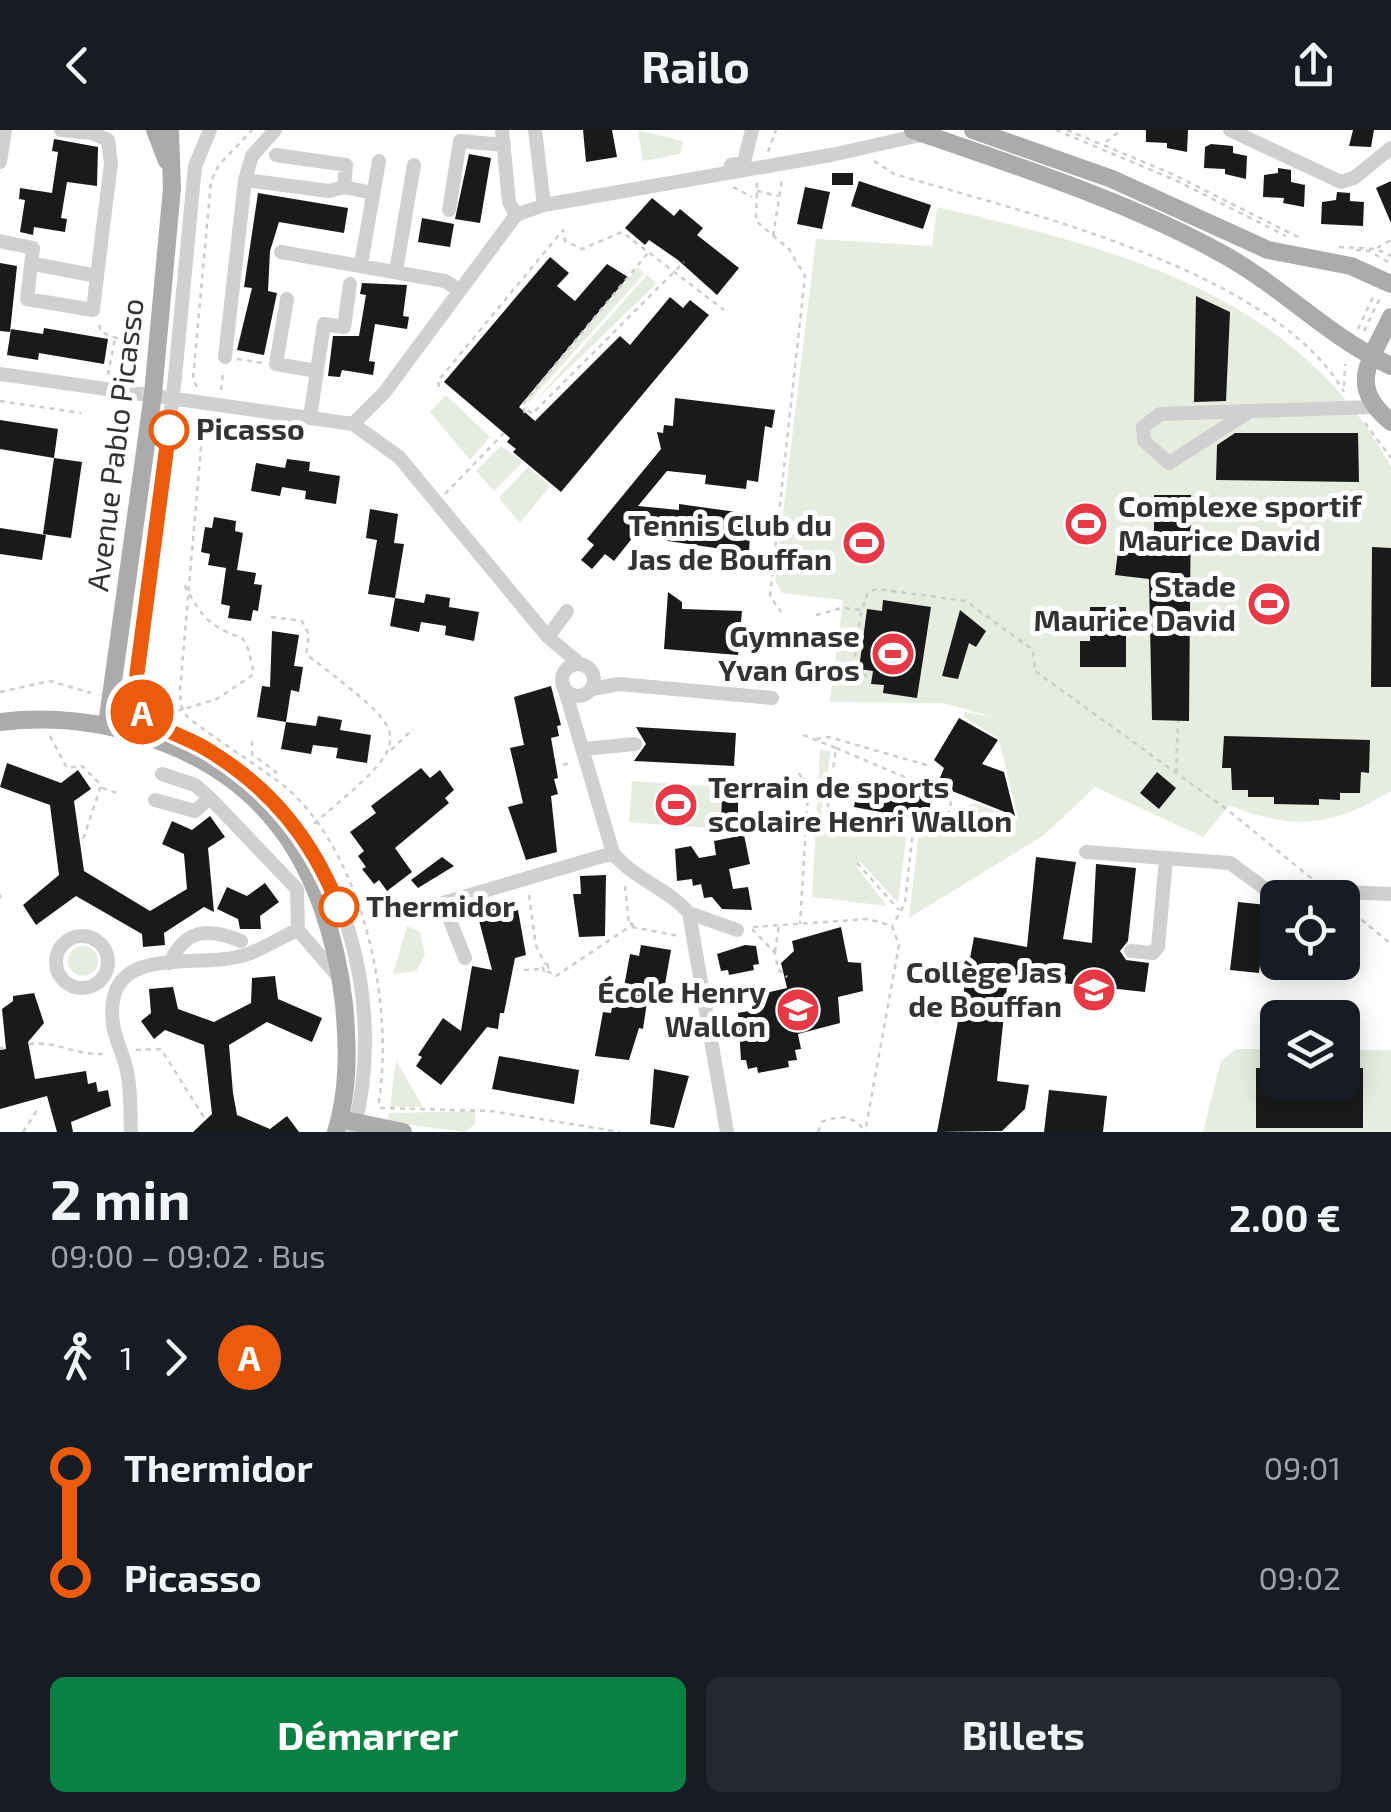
<!DOCTYPE html>
<html lang="fr">
<head>
<meta charset="utf-8">
<style>
  body { margin:0; font-family:"Exo 2",sans-serif; background:#242831; color:#f1f3f6; height:100vh; display:flex; flex-direction:column; font-size:38px; white-space:nowrap }
  * { box-sizing:border-box; margin:0 }
  p { font-size:32px; color:#9ea1a6 }
  .icon { flex:none; width:55px; height:55px; fill:none; stroke:currentColor; stroke-width:2; stroke-linecap:round; stroke-linejoin:round }
  .map { position:relative; height:1002px; overflow:hidden }
  .details { display:flex; flex-direction:column; background:#171b24; flex:1 }
  .details>* { flex:none }
  .badge { padding:0 20px; border-radius:32px; font-size:35px; line-height:65px }
  .controls { position:absolute; left:1260px; top:750px; display:grid; gap:20px }
  .controls a { display:grid; place-items:center; width:100px; height:100px; border-radius:15px; background:#171b24; box-shadow:0 5px 25px #0003; font-size:50px }
  .map>.badge { position:absolute; translate:-50% -50%; box-shadow:0 0 0 5px #fff }
  .legs { display:flex; align-items:center; gap:15px; height:110px; padding:0 50px; font-size:32px }
  .legs p { margin-inline-start:auto }
  .summary { display:flex; align-items:center; justify-content:space-between; height:170px; padding:0 50px }
  h1 { font-size:55px; font-weight:700; line-height:75px }
  .action { display:flex; gap:20px; margin-top:auto; padding:20px 50px }
  .action a { flex:1; height:115px; border-radius:15px; background:#0b8043; color:#fff; font-size:40px; font-weight:700; line-height:115px; text-align:center }
  .action a+a { background:#242831; color:#f1f3f6 }
  ul { padding:0 50px; list-style:none }
  li { display:flex; align-items:center; gap:35px; height:110px; font-size:38px }
  li i { display:grid; place-items:center; width:15px; height:100%; margin:0 12px; background:currentColor }
  li i::after { content:''; width:25px; height:25px; margin:-12px; border:8px solid; border-radius:50%; background:#171b24 }
  li p { margin-inline-start:auto }
  li:first-child i { background:linear-gradient(#0000 50%,currentColor 0) }
  li:last-child i { background:linear-gradient(currentColor 50%,#0000 0) }
  header { display:flex; justify-content:space-between; align-items:center; height:130px; padding:0 50px; background:#171b24; font-size:45px; font-weight:700 }
  .map>svg:first-child { display:block }
  .green { fill:#e6ecdf }
  .building { fill:#1a1a1a }
  .lines { fill:none; stroke-linecap:round; stroke-linejoin:round }
  .path { stroke:#cdcdcd; stroke-width:2.5; stroke-dasharray:5 5; stroke-linecap:butt }
  .minor { stroke:#d0d0d0; stroke-width:14 }
  .major { stroke:#ababab; stroke-width:18 }
  .line-1-casing { stroke:#fff; stroke-width:22 }
  .line-1 { stroke:#ea5b0b; stroke-width:15 }
  .stop-1-dot { fill:#fff; stroke:#ea5b0b; stroke-width:5 }
  .labels { text-anchor:middle; stroke-width:10; stroke-linejoin:round; paint-order:stroke }
  .stop-label { font-size:30px; font-weight:bold; fill:#333; stroke:#fff; text-anchor:start }
  .street-label { font-size:30px; fill:#333; stroke:#fff }
  .poi-label { font-size:30px; font-weight:bold; fill:#333; stroke:#fff; text-anchor:end }
</style>
</head>
<body>
<header><svg class="icon" aria-label="back" viewBox="0 0 24 24"><path d="M15 5l-7 7 7 7"/></svg>Railo<svg class="icon" aria-label="share" viewBox="0 0 24 24"><path d="M12 15V3M7 8l5-5 5 5M5 13v7h14v-7"/></svg></header>
<div class="map">
<svg width="1391" height="1002" viewBox="0 0 1391 1002">
  <rect width="100%" height="100%" fill="#fff"/>
  <path class="green" d="M638 0 683 11 680 24 643 31Z
    M937 77C1116 119 1297 162 1391 337V661C1333 697 1293 701 1229 675L1203 707 1095 657 1044 705 909 788 920 694 948 699 953 681 976 673 1018 689 999 609 964 587V582L993 587 943 573 830 572 843 470 782 463 775 450 816 109 932 116Z
    M638 137 644 144 529 272 526 270Z
    M647 145 657 153 533 273Z
    M446 265 490 307 470 330 430 282Z
    M501 316 523 332 494 361 476 341Z
    M528 337 550 356 520 393 499 368Z
    M820 620 831 621 821 682 833 702 838 699 831 682 908 693 898 773 860 731 856 736 887 776 812 767Z
    M632 651 723 657 720 699 629 692Z
    M407 796 420 802 425 825 416 841 393 844Z
    M68 831a15 15 0 1 1 30 0a15 15 0 1 1-30 0Z
    M1236 919H1277L1278 952H1342L1343 920H1391V1002H1203L1221 931Z
    M396 930 423 977H390Z
    M475 981V994L465 1002 387 992 389 983Z"/>
  <path class="building" d="M583 0H612L617 27 586 32Z
    M1146 0H1188L1187 22 1167 18V13L1146 12Z
    M1353 0H1374L1371 17 1349 16Z
    M54 9 98 17 97 56 67 52 61 88 67 89 65 102 34 97 33 105 20 102 25 70 19 69 20 58 52 63 58 22 52 21Z
    M1211 14 1233 16V23L1247 26 1246 49 1225 44V39L1204 38 1205 17Z
    M469 24 491 28 480 93 455 89Z
    M1278 38 1291 40V52L1305 55 1304 77 1283 73 1284 68 1263 67 1264 45 1278 43Z
    M832 43H853V55H832Z
    M859 51 931 75 923 99 851 76Z
    M1391 51V93L1376 58Z
    M805 57 830 62 822 99 797 94Z
    M1337 62 1350 63V71L1364 72 1363 96 1321 94 1322 72 1336 70Z
    M258 63 348 78 344 103 279 92 270 121 268 161 277 163 264 225 237 220 252 158 244 157Z
    M652 68 674 86 680 79 703 98 697 105 739 138 717 165 678 130 649 110 645 115 625 98Z
    M422 88 454 94 450 117 418 112Z
    M550 127 569 143 557 156 575 171 607 134 628 147 519 277 535 291 620 206 630 215 670 167 683 178 690 170 709 185 561 362 513 322 516 319 507 312 510 308 444 252Z
    M0 133 17 136 10 202 0 201Z
    M362 153 407 155 403 186 409 187 407 199 375 194 369 231 375 232 373 245 342 240 340 247 328 246 333 206H359L366 165 360 164Z
    M1196 166 1230 182 1226 271 1194 272Z
    M44 198 108 209 104 234 39 223 38 230 7 225 11 199 43 204Z
    M675 268 775 280 772 298 765 296 758 352 747 350 746 359 705 354 706 345 667 341 638 376 679 380V374L751 384 749 423 634 406 614 431 605 424 592 439 581 430 594 415 587 409 661 319 657 302 663 303 664 295 673 296Z
    M0 290 58 299 54 328 0 319Z
    M1235 303H1358L1359 352 1216 350 1217 315Z
    M54 328 82 332 71 408 43 404Z
    M287 329 310 332 309 341 340 346 336 374 305 369 306 361 282 357 280 366 251 361 256 333 285 338Z
    M1154 365H1191L1189 591 1152 590 1149 449 1115 445 1119 413 1154 417Z
    M370 379 398 384 394 413 404 414 395 468 368 464 377 410 366 408Z
    M214 387 236 391 235 401 243 403 237 440 256 443 254 454 262 455 258 481 253 480 251 491 228 488 230 476 221 474 226 438 208 435 210 424 201 422 205 397 212 398Z
    M0 398 46 405 42 430 0 424Z
    M1372 417 1391 418V557H1371Z
    M668 462 682 472V479L742 481 738 525 664 519Z
    M426 464 450 468 449 477 479 482 474 511 445 505 446 496 421 492 419 502 390 496 395 468 424 473Z
    M883 470 931 477 917 568 883 563 884 555 871 554 873 541 859 539 867 479 882 481Z
    M1090 477H1126V537H1080V511H1090Z
    M960 480 986 501 976 517 969 513 958 549 942 546Z
    M272 501 299 505 294 536 303 537 299 562 291 560 286 592 257 587 262 556 270 557Z
    M551 556 561 595 557 596 559 606 551 608 558 648 554 649 558 664 551 666 557 722 526 730 508 677 523 673 510 618 524 615 514 567Z
    M318 586 342 590 340 600 371 605 367 633 336 628 338 618 313 615 311 624 281 619 286 592 316 596Z
    M959 588 998 610 982 634 1004 642 1015 686 937 655 944 638 934 630Z
    M636 597 736 603 734 636 634 631 646 614Z
    M1224 606 1370 610 1369 643 1361 642 1360 663H1340V670L1319 669V675L1274 674V667H1248V660H1232L1231 638H1222Z
    M7 633 61 653 78 640 91 659 74 671 84 741 150 781 187 759 184 724 162 714 172 691 192 700 210 686 225 707 208 718 214 782 204 777 164 803 165 815 143 817 142 804 76 766 36 795 23 775 59 745 50 675 0 657Z
    M421 638 430 648 440 640 454 660 445 668 449 673 395 718 412 742 387 761 379 750 374 754 362 739 366 737 358 726 364 721 350 702 376 683 371 676Z
    M1157 642 1176 658 1159 679 1140 663Z
    M858 655 931 668 928 691 854 677Z
    M722 668H738V690H721Z
    M744 705 750 734 729 739 733 759 748 757 752 780 722 779 712 767 704 768 701 754 693 756 692 749 677 751 675 719 691 716 699 728 716 725 714 711Z
    M442 727 454 736 418 758 411 750Z
    M1036 727 1076 732 1063 809 1092 813 1096 734 1136 738 1128 811 1120 821 1126 830 1149 833 1145 862 1008 847 997 951 1029 955 1025 979 1002 1001 937 1002 974 807 1027 817Z
    M606 745 605 806 579 807 573 764H581L580 746Z
    M265 753 279 772 260 786 261 799H240L238 789 217 779 227 757 247 766Z
    M516 769 526 825 515 828 504 883H500L498 899 487 897 441 955 416 936 422 927 418 925 443 888 461 901 472 836 492 840 476 779Z
    M1238 772 1267 775 1259 843 1230 840Z
    M841 797 848 832 861 833 863 861 838 867 840 893 798 904 801 919 795 920 797 930 788 931 789 937 758 943 757 937 748 939 746 930H741L738 883 760 879 761 864 787 858 781 833 794 821 792 811Z
    M641 815 671 820 664 860 658 874 647 872 643 899 639 898 629 930 595 926 603 882 611 883 614 866 622 868 630 824 639 826Z
    M745 815 756 816 759 834 753 835 754 840 729 845 728 840 721 841 717 824Z
    M275 846 278 869 322 888 312 912 267 892 229 915 233 963 237 985 270 999 287 986 299 1002H193L212 984 204 915 165 900 154 909 141 891 151 883 149 859 173 857 178 879 214 892 251 873 252 848Z
    M34 863 44 893 28 912 35 949 86 941 88 954 96 952 98 962 108 960 111 976 71 992 73 1002H57L47 966 0 979V920L6 919 2 879 13 871V866Z
    M499 926 579 940 574 974 492 959Z
    M1256 938H1278V952H1342V938H1363V998H1256Z
    M654 939 689 946 674 998 650 994Z
    M1049 960 1107 966 1103 1002H1044Z"/>
  <g class="lines">
    <path class="path" d="M1056 0 1175 50 1286 106
      M1067 0 1170 43 1302 109
      M1106 12 1121 0
      M768 22 776 0
      M874 31 894 44C1023 82 1274 140 1344 262
      M757 53 756 91 789 119 805 146 770 466 781 482
      M733 57 752 67
      M757 61 778 66
      M773 106 782 49
      M1339 117 1376 119 1391 126
      M1377 118 1391 110
      M1356 120 1369 121 1390 133
      M99 195 101 202 129 213 139 230
      M1358 199 1374 165
      M1364 201 1380 168
      M237 229 264 233
      M108 245 115 208
      M125 248 137 242
      M1344 256 1345 234
      M197 257 193 249 211 51 219 35 252 0
      M439 257 438 251 563 100 565 111 582 119 622 102 724 180
      M221 260 223 243
      M0 271 81 283
      M528 280 532 284 684 132
      M525 283 522 275 648 123
      M200 287 203 294 180 561C180 568 181 577 184 583 189 592 271 644 288 659 366 730 395 879 378 978
      M1365 293 1391 328
      M445 364 504 303
      M861 482 853 542 872 547
      M816 485 842 478 862 480 868 462 877 459 966 471 1033 520 1035 541 1229 681 1322 757
      M271 487 302 491 309 505 306 524C415 609 420 604 311 696
      M0 562 50 551 91 563
      M153 570 158 569 168 582
      M177 581 217 569 254 544C243 492 245 517 212 493 199 484 191 466 183 453
      M803 605 836 618 827 682 836 701
      M50 606 67 638 82 636 101 655 83 710
      M816 609 829 607 930 636
      M252 611V624L276 642 273 645
      M836 618 952 667 946 694 914 692
      M391 620 413 599
      M563 635 570 633
      M799 643 808 662 800 794
      M1176 643 1178 591
      M102 658 120 664
      M880 686 914 692 905 773 893 795
      M857 733 899 780
      M625 756 629 794
      M0 764V769
      M529 765 536 816 545 834
      M1346 777 1391 814
      M631 793 633 795 630 797 629 795Z
      M632 797 679 806
      M753 797 868 789 892 796 899 815 865 1002
      M752 799 775 823 778 839 787 847
      M775 822 779 795
      M547 834 549 839 544 841 542 836Z
      M524 840 541 839
      M547 841 556 846 629 797
      M29 914C58 910 78 928 108 923
      M0 918H4
      M136 920 161 919 205 989
      M380 978 491 981 620 1002
      M23 1002 39 977
      M818 1002 822 992C838 985 853 985 864 1000"/>
    <path class="minor" d="M61 0 92 3 108 10 111 33 97 146
      M210 0 195 36 175 247 137 565C139 572 140 580 145 585 155 596 173 599 186 606 205 617 225 630 244 643 348 720 387 881 353 1002
      M275 0 252 26 245 50 329 61 344 57
      M502 0 509 72 516 85
      M535 0 544 75
      M1230 0 1341 52 1354 48 1391 18
      M276 25 346 35 344 57 373 63
      M0 32 5 0
      M731 35 744 32 752 0
      M449 80 460 11 504 15
      M0 111 33 118 27 169 93 180 97 146 34 134
      M281 122 445 151 459 160
      M361 134 379 31
      M396 141 414 35
      M287 169 276 234 317 241
      M225 227 245 50
      M0 244 353 294 399 327 548 507 580 534
      M1250 281 1169 333 1144 311 1143 297 1160 284 1373 277
      M310 287 324 194 344 197 350 154
      M353 294 384 263 516 85 544 75 831 25 925 4
      M548 507 567 481
      M562 550a16 16 0 1 1 32 0a16 16 0 1 1-32 0Z
      M564 557 613 723C634 749 667 758 689 783L727 1002
      M592 559 619 554 772 568
      M584 619 635 614
      M162 644 195 655 210 668 297 759 298 800 341 850
      M155 670 195 681 210 668
      M1086 722 1230 733 1278 768
      M1330 768 1342 762 1391 764
      M689 783 737 800
      M56 832a26 26 0 1 1 52 0a26 26 0 1 1-52 0Z
      M1131 821 1153 823 1158 817 1166 729
      M465 828 443 773 613 723
      M170 833C185 798 209 798 241 811
      M131 1002C130 984 131 965 128 947 126 929 116 913 113 895 102 808 198 842 248 824 265 818 281 807 298 800"/>
    <path class="major" d="M155 0 167 31
      M913 0C1016 36 1124 70 1219 122 1281 155 1328 207 1391 236
      M973 0 1112 49 1268 120 1351 136 1391 154
      M1391 187C1371 231 1346 255 1391 292
      M0 592C97 580 212 613 275 691 316 740 337 812 344 874 348 918 349 960 336 1002
      M107 595 153 264 172 58 170 0
      M340 989 403 1002"/>
  </g>
  <g class="lines">
    <defs>
      <path id="line-1" d="M169 300 137 543C137 558 135 576 147 587 162 601 189 608 208 620 271 658 312 709 339 777"/>
    </defs>
    <use href="#line-1" class="line-1-casing"/>
    <use href="#line-1" class="line-1"/>
  </g>
  <defs>
    <symbol id="stadium-disc" viewBox="-11 -11 22 22"><circle r="9.5" fill="#e63946" stroke="#fff"/><path d="M0-5a6.5 5 0 1 0 0 10a6.5 5 0 1 0 0-10ZM-3.5-1.8h7v3.6h-7Z" fill="#fff"/></symbol>
    <symbol id="school-disc" viewBox="-11 -11 22 22"><circle r="9.5" fill="#e63946" stroke="#fff"/><path d="M0-5L7-2L0 1L-7-2ZM-4 1L0 2.5L4 1V4Q0 6-4 4Z" fill="#fff"/></symbol>
  </defs>
  <g fill-rule="evenodd">
    <use href="#stadium-disc" x="1061" y="369" width="50" height="50"/>
    <use href="#stadium-disc" x="839" y="388" width="50" height="50"/>
    <use href="#stadium-disc" x="1244" y="449" width="50" height="50"/>
    <use href="#stadium-disc" x="868" y="499" width="50" height="50"/>
    <use href="#stadium-disc" x="651" y="650" width="50" height="50"/>
    <use href="#school-disc" x="1069" y="835" width="50" height="50"/>
    <use href="#school-disc" x="773" y="855" width="50" height="50"/>
  </g>
  <g class="stop-1-dot">
    <circle cx="169" cy="300" r="18"/>
    <circle cx="339" cy="777" r="18"/>
  </g>
  <g class="labels">
    <g class="stop-label">
      <text x="196" y="310">Picasso</text>
      <text x="366" y="787">Thermidor</text>
    </g>
    <g class="street-label">
      <text transform="translate(116 315) rotate(-83)" y="10">Avenue Pablo Picasso</text>
    </g>
    <g class="poi-label">
      <text x="1118" y="387" text-anchor="start">Complexe sportif<tspan x="1118" dy="34">Maurice David</tspan></text>
      <text x="832" y="406">Tennis Club du<tspan x="832" dy="34">Jas de Bouffan</tspan></text>
      <text x="1236" y="467">Stade<tspan x="1236" dy="34">Maurice David</tspan></text>
      <text x="860" y="517">Gymnase<tspan x="860" dy="34">Yvan Gros</tspan></text>
      <text x="708" y="668" text-anchor="start">Terrain de sports<tspan x="708" dy="34">scolaire Henri Wallon</tspan></text>
      <text x="1062" y="853">Collège Jas<tspan x="1062" dy="34">de Bouffan</tspan></text>
      <text x="766" y="873">École Henry<tspan x="766" dy="34">Wallon</tspan></text>
    </g>
  </g>
</svg>
<div class="controls">
<a><svg class="icon" aria-label="locate" viewBox="0 0 24 24"><circle cx="12" cy="12" r="6"/><path d="M12 2v4M12 18v4M2 12h4M18 12h4"/></svg></a>
<a><svg class="icon" aria-label="layers" viewBox="0 0 24 24"><path d="M12 4l9 5-9 5-9-5zM3 14l9 5 9-5"/></svg></a>
</div>
<b class="badge" style="left:142px;top:582px;background:#ea5b0b;color:#fff">A</b>
</div>
<section class="details">
<div class="summary"><div><h1>2 min</h1><p>09:00 – 09:02 · Bus</p></div><b>2.00 €</b></div>
<div class="legs"><svg class="icon" aria-label="walk" viewBox="0 0 24 24"><circle cx="13" cy="4" r="2"/><path d="M13 8l-2 6 4 7M11 14l-3 7M7 12l3-4h3l4 4"/></svg>1<svg class="icon" aria-label="forward" viewBox="0 0 24 24"><path d="M9 5l7 7-7 7"/></svg><b class="badge" style="background:#ea5b0b;color:#fff">A</b></div>
<ul>
<li><i style="color:#ea5b0b"></i><b>Thermidor</b><p>09:01</p></li>
<li><i style="color:#ea5b0b"></i><b>Picasso</b><p>09:02</p></li>
</ul>
<div class="action"><a>Démarrer</a><a>Billets</a></div>
</section>
</body>
</html>
